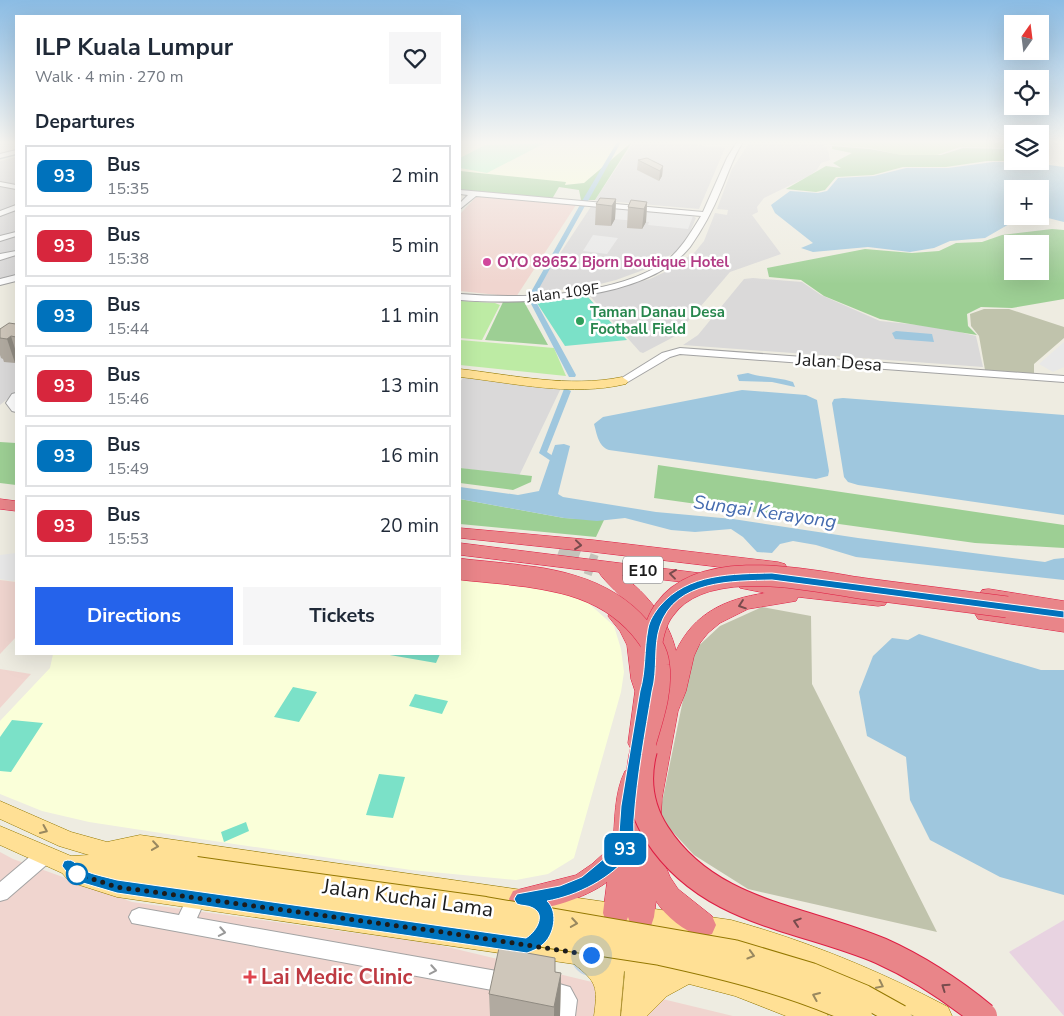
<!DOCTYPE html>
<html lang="en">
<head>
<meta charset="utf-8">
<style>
  body { margin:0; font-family:"Nunito Sans",sans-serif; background:#f6f6f7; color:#1f2937; height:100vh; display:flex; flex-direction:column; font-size:19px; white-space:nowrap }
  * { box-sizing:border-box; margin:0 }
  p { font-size:16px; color:#747a83 }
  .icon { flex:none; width:28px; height:28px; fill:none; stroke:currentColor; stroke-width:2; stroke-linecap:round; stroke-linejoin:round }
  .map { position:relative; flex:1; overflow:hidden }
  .details { position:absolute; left:15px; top:15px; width:446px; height:640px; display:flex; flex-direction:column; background:#fff; border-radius:0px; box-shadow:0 5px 20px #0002 }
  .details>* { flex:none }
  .badge { padding:0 10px; border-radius:8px; font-size:18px; line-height:32px }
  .needle { width:32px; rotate:14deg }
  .fabs { position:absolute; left:1004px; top:15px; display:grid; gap:10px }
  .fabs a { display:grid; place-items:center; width:45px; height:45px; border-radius:0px; background:#fff; box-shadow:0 5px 20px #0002; font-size:25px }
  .you { position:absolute; width:25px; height:25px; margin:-12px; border:4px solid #fff; border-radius:50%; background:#1a73e8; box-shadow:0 0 0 8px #1a73e833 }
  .map>.badge { position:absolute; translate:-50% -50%; box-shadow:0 0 0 2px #fff }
  h2 { padding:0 20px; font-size:19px; line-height:45px }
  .round { display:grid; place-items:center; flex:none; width:52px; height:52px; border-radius:0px; background:#f6f6f7 }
  .headline { display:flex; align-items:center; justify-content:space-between; height:85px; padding:0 20px }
  h1 { font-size:24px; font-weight:700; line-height:38px }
  .primary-button { display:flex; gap:10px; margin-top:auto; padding:10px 20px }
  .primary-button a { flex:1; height:58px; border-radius:0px; background:#2563eb; color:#fff; font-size:20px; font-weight:700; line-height:58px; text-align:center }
  .primary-button a+a { background:#f6f6f7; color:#1f2937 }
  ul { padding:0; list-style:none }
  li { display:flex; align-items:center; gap:15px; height:62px; margin:0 10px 8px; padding:0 10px; border:2px solid #e0e1e3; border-radius:0px }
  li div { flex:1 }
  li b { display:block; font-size:19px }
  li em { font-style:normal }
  li .badge { min-width:55px; font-weight:700; text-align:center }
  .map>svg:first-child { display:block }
  .residential { fill:#dad9d9 }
  .commercial { fill:#f0d5cf }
  .industrial { fill:#e8d3e1 }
  .education { fill:#faffd9 }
  .construction { fill:#c0c3ac }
  .grass { fill:#bdeba4 }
  .forest { fill:#9dcf94; fill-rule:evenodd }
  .park { fill:#bbfbc9 }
  .pitch { fill:#7be1c8 }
  .parking { fill:#e8e8e8 }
  .water { fill:#9fc7de }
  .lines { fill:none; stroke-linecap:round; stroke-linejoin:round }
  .stream { stroke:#9fc7de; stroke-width:1 }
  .canal { fill:#9fc7de; fill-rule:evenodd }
  .highway-tunnel { stroke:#c4c2ba; stroke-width:21; stroke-dasharray:21 10; stroke-linecap:butt }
  .minor-casing { stroke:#a3a3a3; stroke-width:2 }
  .major-casing { stroke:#947800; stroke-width:1 }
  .highway-casing { stroke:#de1d43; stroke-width:1 }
  .minor { fill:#fff; fill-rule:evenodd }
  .major { fill:#ffe095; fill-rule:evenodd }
  .highway { fill:#e98589; fill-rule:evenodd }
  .major-bridge-casing { stroke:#947800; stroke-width:24; stroke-linecap:butt }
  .highway-bridge-far1-casing { stroke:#de1d43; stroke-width:22; stroke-linecap:butt }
  .highway-bridge-casing { stroke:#de1d43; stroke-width:28; stroke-linecap:butt }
  .major-bridge { stroke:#ffe095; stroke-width:22 }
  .highway-bridge-far1 { stroke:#e98589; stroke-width:21 }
  .highway-bridge { stroke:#e98589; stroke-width:26 }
  .wall { fill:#b1aaa0 }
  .shaded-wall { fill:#908b82 }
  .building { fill:#cec6ba; stroke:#908b82 }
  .oneway { stroke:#784b4d }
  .oneway2 { stroke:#99885f }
  .oneway3 { stroke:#999 }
  .line { fill:#0072bc; stroke:#fff }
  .walk { stroke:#1c1c1c; stroke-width:5; stroke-dasharray:0 9 }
  .hotel-dot { fill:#d1479c; stroke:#fff; stroke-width:2 }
  .leisure-dot { fill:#2e9e5b; stroke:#fff; stroke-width:2 }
  .stop-dot { fill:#fff; stroke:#0072bc; stroke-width:2.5 }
  .health-dot { fill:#e0444e; stroke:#fff; stroke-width:2 }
  .labels { text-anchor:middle; stroke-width:5; stroke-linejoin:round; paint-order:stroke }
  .far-hotel-label { font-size:15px; font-weight:bold; fill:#b23c85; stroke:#fff; text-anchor:start }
  .far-street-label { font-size:15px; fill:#1c1c1c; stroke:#fff }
  .far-leisure-label { font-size:15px; font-weight:bold; fill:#27864d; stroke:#fff; text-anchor:start }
  .shield { fill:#fff; stroke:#606060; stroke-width:1 }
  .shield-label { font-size:16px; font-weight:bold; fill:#1c1c1c }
  .street-label { font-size:18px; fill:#1c1c1c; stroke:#fff }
  .water-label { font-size:19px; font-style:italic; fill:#456baf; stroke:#fff }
  .near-street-label { font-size:21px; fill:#1c1c1c; stroke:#fff }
  .near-health-label { font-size:21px; font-weight:bold; fill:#be3a42; stroke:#fff; text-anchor:start }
</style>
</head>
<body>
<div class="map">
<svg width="1064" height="1016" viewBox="0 0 1064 1016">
  <rect width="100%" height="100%" fill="#eeece1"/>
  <path class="residential" d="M634 142H670L725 148 699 209 595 200Z
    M750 142H823L828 150 830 160 821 163 817 170 809 176 764 198 757 207 758 212 752 215 781 254 730 272 683 327 687 330 643 353 640 352 589 295 650 279 669 270 695 252 704 241 715 213 727 215 728 210 717 209 732 169Z
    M16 157V276L0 280V161Z
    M592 205 691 215 696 218 687 239 679 249 654 266 616 280 592 286 534 293Z
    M753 278 802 282 821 295 880 321 939 327 976 336 983 367 683 345 698 335 744 279Z
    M0 338 16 339V392L0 405Z
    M463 378 561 388 519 476 460 468V382Z"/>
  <path class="commercial" d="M477 196 576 205 516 297 460 291V214Z
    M0 580 16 582V637L0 654Z
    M0 669 31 674 0 708Z
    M0 852 13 859 132 902 435 944 733 1016H0Z"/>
  <path class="industrial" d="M1064 920V1016L1009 952Z"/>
  <path class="education" d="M464 142 499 143 632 142 584 183 564 185 460 171V143Z
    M460 573 538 582 586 601 614 626 621 649 624 672 621 692 574 858 548 874 516 880 411 870 187 837 89 822 42 811 0 794V721L50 668 53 654H460Z"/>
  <path class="construction" d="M984 309H1009L1064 327V338L1034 364V375L985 370 979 336 971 326 970 314Z
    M762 607 811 616 812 684 937 932 748 889 694 855 659 817 693 651 720 626Z"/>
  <path class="grass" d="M829 142H1012V148L960 147 937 155H901L869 148 831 145Z
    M460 301 495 303 500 305 482 340 460 338Z
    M460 340 554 348 566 376 460 365Z"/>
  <path class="forest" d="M632 142 595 200H581L579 190 559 187 552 199 460 190V171L566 182 565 185 584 183Z
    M832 146 870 149 902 155H941L963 148 1012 149V152L1006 154 1012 158V161H987L946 167H903L873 175 836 177 825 190 816 192 786 189 826 166 841 168 833 163 852 153 832 149Z
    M1052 229 1064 230V299L1012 308 981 307 967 314 968 326 977 335 880 319 824 296 801 280 769 277 767 268 865 249 912 253 939 251 956 243 982 242 1002 235ZM1012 244H1040V271H1012Z
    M523 300 548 345 485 340 503 302Z
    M0 442 16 443V485L0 483Z
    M658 465 1064 525V548L975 543 654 498Z
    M460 468 532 476 531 482 513 490 460 483Z
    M460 499 564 518 604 520 596 537 460 524Z"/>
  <path class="park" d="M545 143 487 173 460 168V158L485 145Z"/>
  <path class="pitch" d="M587 296 627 340 565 346 537 303Z
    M384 654H440L436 663Z
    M293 687 317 692 299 722 274 717Z
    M415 694 448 701 442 714 409 706Z
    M12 720 43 723 11 772 0 771V737Z
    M379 774 405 777 393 818 366 815Z
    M246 822 249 831 224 842 221 832Z"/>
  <path class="parking" d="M608 208 693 216 688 229 648 225 649 222 602 218Z
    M593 235 618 238 607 254 583 251Z
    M1064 342V367L1053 372 1039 364Z
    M16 553V579L13 581 0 579V555Z"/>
  <path class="water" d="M993 162H1027L1064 167V222L1040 216V189H1012V216H1016L1011 223 985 238 950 241 934 248 910 252 868 247 813 252 801 248 813 243 775 213 771 205 790 191 818 193 827 191 838 178 874 176 906 168H948Z
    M896 331 932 334 934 342 895 339 892 333Z
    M748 373C763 378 778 377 793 382L795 387 772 382 739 381 737 375Z
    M742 390 806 395 817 400 829 471 828 476 816 479 609 450C598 446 597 434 594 424L603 417Z
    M843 398 1064 415V515L858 485 848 482 844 477 832 403 834 399Z
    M564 444 570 446 558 494 563 497 656 512 733 519 858 538 996 556 1045 562 1054 559 1064 558V580L856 557 816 545 793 541 780 544 772 553 757 552 743 537 731 529 695 532 671 530 625 518 597 521 564 518 460 499V487L518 495 539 491 555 445Z
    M919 634 1041 670H1064V895L1000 877 930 840 910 800 906 757 867 736 859 692 873 656 892 638 908 640Z"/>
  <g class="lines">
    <path class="stream" d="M0 159 16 155"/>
    <path class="canal" d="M617 142H621L588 201 583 202 582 201Z
      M581 203 586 204 537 292 532 293 531 292Z
      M532 298 535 300 576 375 575 377H569L568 375 529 300Z
      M564 389H567L571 391 547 452 562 462 560 467H554V463L539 453Z"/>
    <path class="highway-tunnel" d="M558 553 595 566"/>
    <defs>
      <path id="minor" d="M737 142H743C733 157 728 174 721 190 713 210 702 230 690 247 647 301 524 305 460 300V294C519 299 616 297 666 261 681 250 691 232 701 216L476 196 460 209V203L468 195 460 194V190L703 212 727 158Z
        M16 150V154L0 158V154Z
        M0 182 16 185V189L0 186Z
        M16 205V210L0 216V211Z
        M16 232V236L0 241V236Z
        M16 251V255L0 260V254Z
        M16 275V281L0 285V279Z
        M680 348 1064 376V382L680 354 670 357 626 383H618L617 381 662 353Z
        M16 393V412L12 411 6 403 12 394Z
        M45 847 51 849 54 855 51 861 7 899 0 901V882L39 849Z
        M197 890 204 892 206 898 197 918 508 973 515 976 518 983 515 990 508 993 132 923 129 917 132 911 139 908 179 915 190 892Z
        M545 980 570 987 577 1000 575 1016H555L556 1002 538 997 535 990 538 983Z"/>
      <path id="major" d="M460 369C513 375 569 388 622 377L628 381 626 384C572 397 514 383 460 377Z
        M0 801 71 832 107 842 140 835 731 920C807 941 878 970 948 1007L952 1016H914L829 975 786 958 731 942 205 863 207 868 204 875 199 877 201 882 198 888 604 946 606 941 614 938 622 941 626 949 629 950 631 945 639 942 647 945 651 953C711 965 767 983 824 1007L828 1016H786L735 996 689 984 667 996 647 1016H621L625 972 624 971 620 1016H594C598 987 597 982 574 964L117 897 70 882 62 873 0 845V826L71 856 89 855 59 846 0 819Z"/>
      <path id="highway" d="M0 499 16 501V511L0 509Z
        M460 528 593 540 778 562 785 564 787 568 785 572 778 574 593 552 460 538Z
        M460 543 723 576 726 580 723 584 716 586 622 575C647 594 669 620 676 651 694 613 725 599 765 593L740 588 737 584 740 580 747 578 885 595 888 600 885 605 878 606 798 597 796 601 748 609 720 623 708 633 700 643 694 656 686 691 678 711 662 798 659 850 670 877 678 889 712 916 716 925 712 934 702 937C684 931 666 917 656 901L654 917 651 926 641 929 631 926 628 917 626 922 616 925 606 922 603 913 607 882C588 897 536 916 513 907L509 899 513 891 576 875 592 864 613 845C615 821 614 793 625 771L633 769 641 771 643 774 649 747 647 749 639 752 631 749 628 743 635 691 631 679 627 645 620 631 608 616 611 611 618 609 625 611 636 623 647 645 653 679 657 691 652 729 656 711 667 682 659 679C655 672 657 665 656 657 654 644 650 631 643 620 635 608 601 579 599 572L460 555Z
        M989 589 1064 601V615L982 600 979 595 982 590Z
        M985 607 1064 618V632L978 619 975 614 978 609Z"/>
    </defs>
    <use href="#minor" class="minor-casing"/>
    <use href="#major" class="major-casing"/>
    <use href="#highway" class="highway-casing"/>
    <use href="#minor" class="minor"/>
    <use href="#major" class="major"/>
    <use href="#highway" class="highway"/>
    <defs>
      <path id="major-bridge" d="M196 868 485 908 734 951 811 974 864 996 900 1016
        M190 882 660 954C729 969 797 986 861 1016"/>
      <path id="highway-bridge-far1" d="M460 569C524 577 595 575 640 628 649 639 658 651 659 665 663 694 650 725 643 752
        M651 648C653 634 656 620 665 609 704 555 812 581 867 589 914 595 960 601 1007 607"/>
      <path id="highway-bridge" d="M644 750C636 780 640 808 657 834 709 914 801 917 881 951 919 968 952 990 984 1016"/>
    </defs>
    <use href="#major-bridge" class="major-bridge-casing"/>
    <use href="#highway-bridge-far1" class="highway-bridge-far1-casing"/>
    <use href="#highway-bridge" class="highway-bridge-casing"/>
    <use href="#major-bridge" class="major-bridge"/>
    <use href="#highway-bridge-far1" class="highway-bridge-far1"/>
    <use href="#highway-bridge" class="highway-bridge"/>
  </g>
  <path class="wall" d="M638 160 663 166 662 176 659 181 637 170Z
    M616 199 615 219 611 226 595 225 596 204Z
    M647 202 646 222 642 229 627 228 628 207Z
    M16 324V363H15L4 362 3 359 1 358 0 355V329Z
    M555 972 561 973 560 1016H490L489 994Z"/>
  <path class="shaded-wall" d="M663 166 662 176 659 181 660 171Z
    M616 199 615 219 611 226 612 206Z
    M647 202 646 222 642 229 644 209Z
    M11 336 16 352V363H15L7 339Z
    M555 958 554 1006 561 973 560 1016H554Z"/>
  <path class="building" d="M647 158 663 166 660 171 638 160Z
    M600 198 616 199 612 206 596 204Z
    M631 200 647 202 644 209 628 207Z
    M9 323 16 324V337L11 336 7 339 0 338V329Z
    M499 948 555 958V972L561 973 554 1007 489 994Z"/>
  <defs><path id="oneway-chevron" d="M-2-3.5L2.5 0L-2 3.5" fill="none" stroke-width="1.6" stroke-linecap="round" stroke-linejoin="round" transform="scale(1.25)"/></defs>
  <g class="oneway">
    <use href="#oneway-chevron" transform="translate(578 545) rotate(6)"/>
    <use href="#oneway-chevron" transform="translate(673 574) rotate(-173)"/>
    <use href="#oneway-chevron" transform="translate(742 605) rotate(161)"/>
    <use href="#oneway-chevron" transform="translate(797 922) rotate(-162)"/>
    <use href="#oneway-chevron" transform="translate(945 987) rotate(-145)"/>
  </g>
  <g class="oneway2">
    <use href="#oneway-chevron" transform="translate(44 830) rotate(24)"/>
    <use href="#oneway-chevron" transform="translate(155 846) rotate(8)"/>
    <use href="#oneway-chevron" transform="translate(574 923) rotate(9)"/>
    <use href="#oneway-chevron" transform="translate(751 955) rotate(16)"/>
    <use href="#oneway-chevron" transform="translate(880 985) rotate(26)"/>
    <use href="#oneway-chevron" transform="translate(816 996) rotate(-157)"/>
  </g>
  <g class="oneway3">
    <use href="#oneway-chevron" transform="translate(222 932) rotate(10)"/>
    <use href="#oneway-chevron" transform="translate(433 970) rotate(10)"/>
  </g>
  <linearGradient id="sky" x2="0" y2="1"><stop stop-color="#8bbce4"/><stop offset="0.5" stop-color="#f7f6f2"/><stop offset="1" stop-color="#f7f6f2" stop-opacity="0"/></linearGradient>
  <rect width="1064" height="284" fill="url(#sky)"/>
  <path class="line" d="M772 573 1064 611V618L772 580C732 581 675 580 660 626 653 646 658 670 652 691 645 733 637 776 634 819 633 828 636 845 630 853 613 878 576 896 547 901 559 912 554 936 542 945 538 949 532 951 527 953L117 893 73 880 62 866 64 861C75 857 76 867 85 871 95 875 106 877 117 880L526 938C535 933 547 915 533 908 528 905 522 906 517 904L514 899 517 894 560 886 582 877 618 847 621 806 640 691C646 671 644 650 648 629 649 621 655 612 660 606 688 573 733 574 772 573Z"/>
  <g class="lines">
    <path class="walk" d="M77 874 117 887 442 932 591 955"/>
  </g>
  <circle class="hotel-dot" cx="487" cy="262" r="5"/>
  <circle class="leisure-dot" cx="580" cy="321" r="5"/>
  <circle class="stop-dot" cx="77" cy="874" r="10"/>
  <path class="health-dot" d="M247.5 969.5h5v5h5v5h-5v5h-5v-5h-5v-5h5z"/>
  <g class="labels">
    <g class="far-hotel-label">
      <text x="497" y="267">OYO 89652 Bjorn Boutique Hotel</text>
    </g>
    <g class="far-street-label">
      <text transform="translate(563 293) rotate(-7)" y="5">Jalan 109F</text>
    </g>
    <g class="far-leisure-label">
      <text x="590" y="317">Taman Danau Desa<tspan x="590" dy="17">Football Field</tspan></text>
    </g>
    <rect class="shield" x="623" y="556.5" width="40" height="27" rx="4"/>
    <g class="shield-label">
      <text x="643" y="576">E10</text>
    </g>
    <g class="street-label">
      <text transform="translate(839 362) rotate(4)" y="6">Jalan Desa</text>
    </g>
    <g class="water-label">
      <text transform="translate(765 511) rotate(8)" y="7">Sungai Kerayong</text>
    </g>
    <g class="near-street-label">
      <text transform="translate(408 898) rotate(8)" y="7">Jalan Kuchai Lama</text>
    </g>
    <g class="near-health-label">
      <text x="261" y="984">Lai Medic Clinic</text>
    </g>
  </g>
</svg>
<div class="fabs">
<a><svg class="needle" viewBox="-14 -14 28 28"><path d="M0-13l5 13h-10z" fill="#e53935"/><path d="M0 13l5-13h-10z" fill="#747a83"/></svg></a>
<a><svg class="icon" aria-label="locate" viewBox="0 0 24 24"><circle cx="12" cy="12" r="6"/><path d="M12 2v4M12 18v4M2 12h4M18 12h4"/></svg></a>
<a><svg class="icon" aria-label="layers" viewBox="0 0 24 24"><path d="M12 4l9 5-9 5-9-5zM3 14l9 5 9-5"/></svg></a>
<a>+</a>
<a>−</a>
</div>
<div class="you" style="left:591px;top:955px"></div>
<b class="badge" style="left:625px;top:849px;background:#0072bc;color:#fff">93</b>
<section class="details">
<div class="headline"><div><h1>ILP Kuala Lumpur</h1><p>Walk · 4 min · 270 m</p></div><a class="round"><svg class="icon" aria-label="heart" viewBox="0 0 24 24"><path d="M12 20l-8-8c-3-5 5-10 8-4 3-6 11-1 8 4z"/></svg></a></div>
<h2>Departures</h2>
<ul>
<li><span class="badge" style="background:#0072bc;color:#fff">93</span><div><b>Bus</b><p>15:35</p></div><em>2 min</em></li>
<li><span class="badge" style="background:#d7263d;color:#fff">93</span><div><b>Bus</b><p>15:38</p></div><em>5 min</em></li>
<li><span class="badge" style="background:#0072bc;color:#fff">93</span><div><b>Bus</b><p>15:44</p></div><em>11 min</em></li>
<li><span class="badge" style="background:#d7263d;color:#fff">93</span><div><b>Bus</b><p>15:46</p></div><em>13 min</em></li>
<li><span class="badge" style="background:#0072bc;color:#fff">93</span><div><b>Bus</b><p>15:49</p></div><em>16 min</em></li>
<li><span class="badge" style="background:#d7263d;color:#fff">93</span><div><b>Bus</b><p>15:53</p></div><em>20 min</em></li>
</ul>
<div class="primary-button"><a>Directions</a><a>Tickets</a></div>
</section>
</div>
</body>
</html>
